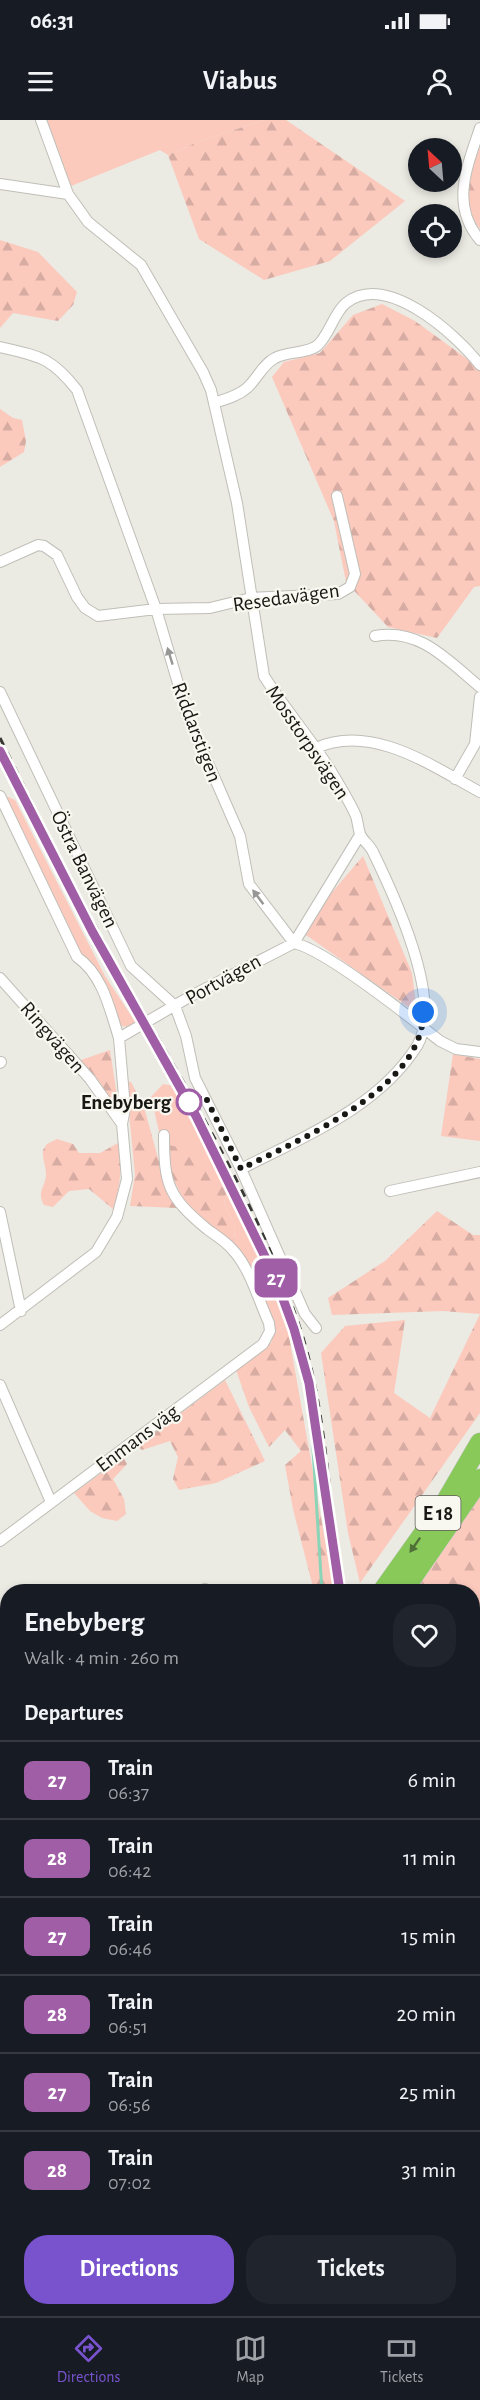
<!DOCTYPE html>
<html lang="en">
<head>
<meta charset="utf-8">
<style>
  body { margin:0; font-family:"Alegreya Sans",sans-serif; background:#20242c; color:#f1f3f6; height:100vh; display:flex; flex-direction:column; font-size:22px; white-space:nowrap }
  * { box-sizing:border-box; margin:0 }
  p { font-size:20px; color:#9ea1a6 }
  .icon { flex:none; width:33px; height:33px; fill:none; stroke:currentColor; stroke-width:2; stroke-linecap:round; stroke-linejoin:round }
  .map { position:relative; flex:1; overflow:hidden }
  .drawer { position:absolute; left:0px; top:1464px; width:480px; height:732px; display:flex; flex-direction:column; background:#171b24; border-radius:24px 24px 0 0; box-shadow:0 3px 9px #0003 }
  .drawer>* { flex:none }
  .badge { padding:0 12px; border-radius:9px; font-size:21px; line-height:39px }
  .needle { width:39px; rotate:334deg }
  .controls { position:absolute; left:408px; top:18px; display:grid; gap:12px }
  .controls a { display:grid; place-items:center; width:54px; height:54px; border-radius:50%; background:#171b24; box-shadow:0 3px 9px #0003; font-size:30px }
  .you { position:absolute; width:30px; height:30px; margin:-15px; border:4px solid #fff; border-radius:50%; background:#1a73e8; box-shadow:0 0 0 9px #1a73e833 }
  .map>.badge { position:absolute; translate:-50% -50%; box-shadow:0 0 0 3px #fff }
  h2 { padding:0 24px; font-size:22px; line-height:54px }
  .round { display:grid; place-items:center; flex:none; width:63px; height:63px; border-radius:24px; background:#20242c }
  .summary { display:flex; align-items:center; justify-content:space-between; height:102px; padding:0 24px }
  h1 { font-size:28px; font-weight:700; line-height:45px }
  .button { display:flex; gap:12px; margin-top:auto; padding:12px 24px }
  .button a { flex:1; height:69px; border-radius:24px; background:#7853cd; color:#fff; font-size:24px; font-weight:700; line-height:69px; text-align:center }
  .button a+a { background:#20242c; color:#f1f3f6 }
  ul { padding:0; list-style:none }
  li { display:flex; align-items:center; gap:18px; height:78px; padding:0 24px; border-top:2px solid #363941 }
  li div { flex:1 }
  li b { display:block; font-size:22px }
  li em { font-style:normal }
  li .badge { min-width:66px; font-weight:700; text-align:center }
  .status { display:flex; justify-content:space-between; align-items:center; height:42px; padding:0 30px; background:#171b24; direction:ltr }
  .status svg { height:16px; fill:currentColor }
  header { display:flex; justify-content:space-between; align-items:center; height:78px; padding:0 24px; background:#171b24; font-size:27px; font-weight:700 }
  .menu { display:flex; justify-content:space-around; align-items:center; height:84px; border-top:2px solid #363941; background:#171b24; font-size:16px; color:#9ea1a6 }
  .menu a { display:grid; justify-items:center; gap:3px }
  .menu .selected { color:#7853cd }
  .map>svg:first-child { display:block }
  .green { fill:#fcc9bd }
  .forest { fill:url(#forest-firs) }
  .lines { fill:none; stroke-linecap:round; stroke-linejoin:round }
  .stream { stroke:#8ad4b7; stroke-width:3 }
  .street-casing { stroke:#bfbeb7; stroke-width:12 }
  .highway-casing { stroke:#c8c8c7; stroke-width:21 }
  .street { stroke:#fff; stroke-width:10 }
  .highway { stroke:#88c95a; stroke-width:20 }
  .rail { stroke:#383834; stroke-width:3; stroke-dasharray:8 8; stroke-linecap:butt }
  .oneway { fill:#979796 }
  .oneway2 { fill:#507038 }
  .line-casing { stroke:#fff; stroke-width:14 }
  .line { stroke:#a05ea6; stroke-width:9 }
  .walk { stroke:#181815; stroke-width:6; stroke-dasharray:0 10.8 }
  .stop-dot { fill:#fff; stroke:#a05ea6; stroke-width:3 }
  .labels { text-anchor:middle; stroke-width:4.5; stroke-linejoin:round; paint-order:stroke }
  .shield { fill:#f9f8f0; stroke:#5c5b57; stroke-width:1.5 }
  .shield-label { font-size:20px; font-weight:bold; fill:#181815 }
  .street-label { font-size:21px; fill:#181815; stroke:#f9f8f0 }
  .stop-label { font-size:21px; font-weight:bold; fill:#181815; stroke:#f9f8f0; text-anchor:end }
</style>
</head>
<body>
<div class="status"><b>06:31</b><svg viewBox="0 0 49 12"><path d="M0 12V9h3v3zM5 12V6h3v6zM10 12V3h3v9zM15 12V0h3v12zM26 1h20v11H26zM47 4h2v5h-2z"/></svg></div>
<header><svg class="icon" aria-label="menu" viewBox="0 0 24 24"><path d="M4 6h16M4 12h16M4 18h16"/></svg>Viabus<svg class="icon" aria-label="person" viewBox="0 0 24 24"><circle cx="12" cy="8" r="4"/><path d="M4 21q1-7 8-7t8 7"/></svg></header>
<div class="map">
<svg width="480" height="2196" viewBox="0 0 480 2196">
  <defs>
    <pattern id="forest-firs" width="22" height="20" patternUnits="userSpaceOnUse" patternTransform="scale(1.5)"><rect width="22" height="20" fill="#fcc9bd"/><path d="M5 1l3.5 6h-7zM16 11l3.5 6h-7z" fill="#d7aca2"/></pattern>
  </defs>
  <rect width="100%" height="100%" fill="#ebeae3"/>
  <path class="green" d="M47 0H264L200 21 168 35 160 30 71 66Z
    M6 676 15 680 105 856 136 903 128 907 117 905 109 894Z
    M163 964 174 966 209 1035 163 1029 151 977Z
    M227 1068 255 1124 287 1205 274 1212V1203L260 1166 234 1123 235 1105 224 1084Z
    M472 1834 480 1844V1974L473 1971Z"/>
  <path class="forest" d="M264 0H286L405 81 330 141 264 160 199 119 168 35 200 21Z
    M480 27V109C461 85 470 53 480 27Z
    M0 120 38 132 77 172 73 185 58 201 13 193 0 208Z
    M382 184 415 201 474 244 480 251V466L474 467 437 518 388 507 346 462 334 401 272 257 284 242 320 233 353 195Z
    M0 289 13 298 22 300 26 321 24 332 0 347Z
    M363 736 412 853 417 893 306 815 323 783Z
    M110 930 118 982 116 990 81 940Z
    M453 934 480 939V1021L441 1016Z
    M126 961 131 962 144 987 164 1060 177 1088 130 1086 135 1055Z
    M57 1019 73 1024 79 1033H100L118 1023C122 1047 121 1066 113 1089L89 1069 69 1071 53 1087 44 1085C36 1071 46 1067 46 1054 46 1045 42 1039 43 1030L47 1024Z
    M169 1025 209 1035 227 1068 224 1084 235 1105 234 1123C188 1090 180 1083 163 1029Z
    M437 1091 473 1115H480V1293L360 1463 348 1413 321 1233 345 1206 405 1200 394 1273 430 1298 480 1194 443 1191 332 1195 328 1178 385 1141Z
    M287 1205 334 1471H314L293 1389 285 1345 301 1331 285 1310 269 1327 249 1287 236 1250 271 1223 274 1212Z
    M225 1260 265 1341 216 1363 179 1370 173 1359 178 1337 170 1321 142 1330 137 1326Z
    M123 1337 127 1344 113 1359 124 1379 126 1394 117 1401 102 1398 90 1391 74 1373Z
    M480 1375V1802L472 1790V1472H415Z
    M473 2049 480 2057V2196H249L244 2189 472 2188Z"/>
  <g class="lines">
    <path class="stream" d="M312 1313 322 1472
      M472 1962 480 1966"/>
    <defs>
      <path id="street" d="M41 0 68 74 88 102 141 145 203 252 211 270 237 383 264 556C284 588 309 616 329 648 338 663 349 680 356 696 358 702 358 708 360 714 362 720 370 725 373 732 394 775 444 881 417 926 378 988 303 1017 241 1049
        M480 8C467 47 450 85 480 120
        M0 64 68 74
        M0 227C39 236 51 237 77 270L156 489 188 597 240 716 249 764 294 823C326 830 411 898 440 921L456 929 480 932
        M214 283C226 279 238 276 247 268 258 258 262 245 275 238 287 231 308 234 318 225 330 213 334 193 346 183 386 151 456 214 480 245
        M0 442 38 425 44 426 57 435 77 477 85 488 98 496 156 489 210 488 251 478 338 474 350 467 355 454 337 376
        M375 516C421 508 448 541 480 567
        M0 572 131 846 175 886 186 916 195 958 241 1049 305 1194 316 1208
        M316 628C372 603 432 646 480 672
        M455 659 475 624 480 577
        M0 676 77 837C103 855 110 890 119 918
        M0 858 90 959 122 1004 127 1059 117 1097 96 1132 0 1205
        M0 943 1 942
        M122 1004 125 988 119 918 191 876 294 823 360 715
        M390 1071 480 1052
        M0 1092 21 1191
        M0 1265 51 1382
        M0 1421 263 1224 270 1211 269 1203C258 1179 250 1148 232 1129 225 1121 215 1115 207 1109 168 1077 164 1064 164 1015
        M200 1472 205 1469 208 1472
        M0 1614 8 1613
        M152 2196 156 2188"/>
      <path id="highway" d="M382 1472 444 1385 480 1323
        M402 1472 480 1359
        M0 2143 8 2123
        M0 2191 8 2172"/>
    </defs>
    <use href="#street" class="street-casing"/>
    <use href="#highway" class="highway-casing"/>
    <use href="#street" class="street"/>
    <use href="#highway" class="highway"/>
    <path class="rail" d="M0 618C39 696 77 774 120 851 184 965 256 1079 299 1205 328 1291 327 1383 345 1472
      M472 1808 480 1818"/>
  </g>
  <defs><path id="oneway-solid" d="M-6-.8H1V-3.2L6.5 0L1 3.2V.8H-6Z" transform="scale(1.5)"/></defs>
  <g class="oneway">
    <use href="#oneway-solid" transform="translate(170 536) rotate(-107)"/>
    <use href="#oneway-solid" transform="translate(258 777) rotate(-127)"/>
  </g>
  <use class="oneway2" href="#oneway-solid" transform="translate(415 1425) rotate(125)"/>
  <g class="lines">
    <defs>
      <path id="line" d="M0 631 92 811 196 996 275 1157 294 1209 309 1263 340 1472"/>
    </defs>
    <use href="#line" class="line-casing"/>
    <use href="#line" class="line"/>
    <path class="walk" d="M189 982 205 976 241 1049C298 1020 425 968 423 892"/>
  </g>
  <circle class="stop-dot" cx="189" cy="982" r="12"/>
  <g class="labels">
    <rect class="shield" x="415.5" y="1376" width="45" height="34" rx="4.5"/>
    <g class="shield-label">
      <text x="438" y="1400">E 18</text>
    </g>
    <g class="street-label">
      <text transform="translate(286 477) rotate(-8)" y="7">Resedavägen</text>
      <text transform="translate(197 612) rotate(69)" y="7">Riddarstigen</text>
      <text transform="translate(308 622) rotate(56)" y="7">Mosstorpsvägen</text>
      <text transform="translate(85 749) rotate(64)" y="7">Östra Banvägen</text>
      <text transform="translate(223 859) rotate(-29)" y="7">Portvägen</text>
      <text transform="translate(53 917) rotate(49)" y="7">Ringvägen</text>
      <text transform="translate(137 1318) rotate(-37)" y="7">Enmans väg</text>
    </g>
    <g class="stop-label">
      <text x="171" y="989">Enebyberg</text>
    </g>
  </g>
</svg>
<div class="controls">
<a><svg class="needle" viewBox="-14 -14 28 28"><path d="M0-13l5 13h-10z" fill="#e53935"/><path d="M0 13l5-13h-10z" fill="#9ea1a6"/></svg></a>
<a><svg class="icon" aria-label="locate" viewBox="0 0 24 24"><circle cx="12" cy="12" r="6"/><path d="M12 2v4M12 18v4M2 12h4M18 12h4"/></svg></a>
</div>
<div class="you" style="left:423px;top:892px"></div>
<b class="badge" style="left:276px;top:1158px;background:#a05ea6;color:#fff">27</b>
<section class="drawer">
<div class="summary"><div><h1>Enebyberg</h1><p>Walk · 4 min · 260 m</p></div><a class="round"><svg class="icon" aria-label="heart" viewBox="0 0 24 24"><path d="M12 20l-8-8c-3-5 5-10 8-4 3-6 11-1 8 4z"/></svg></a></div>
<h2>Departures</h2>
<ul>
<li><span class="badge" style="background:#a05ea6;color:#fff">27</span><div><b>Train</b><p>06:37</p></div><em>6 min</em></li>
<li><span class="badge" style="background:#a05ea6;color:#fff">28</span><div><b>Train</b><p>06:42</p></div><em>11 min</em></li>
<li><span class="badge" style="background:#a05ea6;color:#fff">27</span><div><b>Train</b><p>06:46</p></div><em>15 min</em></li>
<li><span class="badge" style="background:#a05ea6;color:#fff">28</span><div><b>Train</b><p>06:51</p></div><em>20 min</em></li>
<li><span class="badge" style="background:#a05ea6;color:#fff">27</span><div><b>Train</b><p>06:56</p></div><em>25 min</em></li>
<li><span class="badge" style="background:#a05ea6;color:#fff">28</span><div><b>Train</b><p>07:02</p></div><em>31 min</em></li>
</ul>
<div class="button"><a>Directions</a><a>Tickets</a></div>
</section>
</div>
<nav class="menu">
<a class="selected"><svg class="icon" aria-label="directions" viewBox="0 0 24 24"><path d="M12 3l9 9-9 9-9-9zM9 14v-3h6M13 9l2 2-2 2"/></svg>Directions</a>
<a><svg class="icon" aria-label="map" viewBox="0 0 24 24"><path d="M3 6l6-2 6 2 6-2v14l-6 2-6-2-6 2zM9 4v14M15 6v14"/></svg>Map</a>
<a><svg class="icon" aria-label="tickets" viewBox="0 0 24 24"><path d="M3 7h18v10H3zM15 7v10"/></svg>Tickets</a>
</nav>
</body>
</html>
